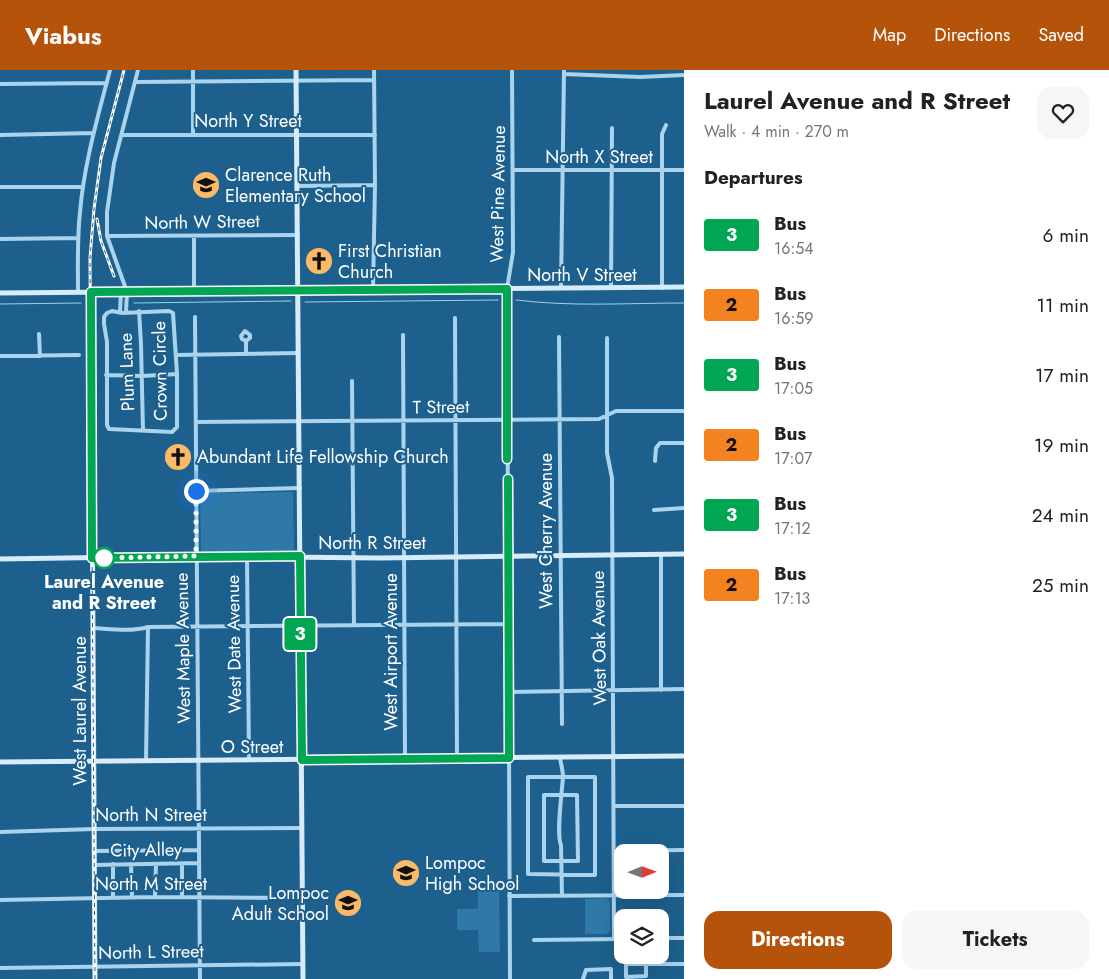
<!DOCTYPE html>
<html lang="en">
<head>
<meta charset="utf-8">
<style>
  body { margin:0; font-family:Jost,sans-serif; background:#f6f6f6; color:#222; height:100vh; display:flex; flex-direction:column; font-size:19px; white-space:nowrap }
  * { box-sizing:border-box; margin:0 }
  p { font-size:16px; color:#767676 }
  .icon { flex:none; width:28px; height:28px; fill:none; stroke:currentColor; stroke-width:2; stroke-linecap:round; stroke-linejoin:round }
  .map { position:relative; flex:1; overflow:hidden }
  .side { display:flex; flex-direction:column; background:#fff; width:425px }
  .side>* { flex:none }
  .badge { padding:0 10px; border-radius:4px; font-size:18px; line-height:32px }
  .needle { width:32px; rotate:89deg }
  .buttons { position:absolute; left:614px; top:774px; display:grid; gap:10px }
  .buttons a { display:grid; place-items:center; width:55px; height:55px; border-radius:10px; background:#fff; box-shadow:0 5px 20px #0002; font-size:25px }
  .you { position:absolute; width:25px; height:25px; margin:-12px; border:4px solid #fff; border-radius:50%; background:#1a73e8; box-shadow:0 0 0 8px #1a73e833 }
  .map>.badge { position:absolute; translate:-50% -50%; box-shadow:0 0 0 2px #fff }
  h2 { padding:0 20px; font-size:19px; line-height:45px }
  .round { display:grid; place-items:center; flex:none; width:52px; height:52px; border-radius:15px; background:#f6f6f6 }
  .headline { display:flex; align-items:center; justify-content:space-between; height:85px; padding:0 20px }
  h1 { font-size:24px; font-weight:700; line-height:38px }
  .cta { display:flex; gap:10px; margin-top:auto; padding:10px 20px }
  .cta a { flex:1; height:58px; border-radius:15px; background:#b45309; color:#fff; font-size:20px; font-weight:700; line-height:58px; text-align:center }
  .cta a+a { background:#f6f6f6; color:#222 }
  ul { padding:0; list-style:none }
  li { display:flex; align-items:center; gap:15px; height:70px; padding:0 20px }
  li div { flex:1 }
  li b { display:block; font-size:19px }
  li em { font-style:normal }
  li .badge { min-width:55px; font-weight:700; text-align:center }
  header { display:flex; align-items:center; gap:30px; box-sizing:border-box; height:70px; padding:0 25px; background:#b45309; color:#fff }
  header strong { font-size:24px }
  nav { display:flex; gap:28px; margin-inline-start:auto; font-size:18px }
  main { display:flex; flex:1; min-height:0 }
  .map>svg:first-child { display:block }
  .park { fill:#2e79a8 }
  .lines { fill:none; stroke-linecap:round; stroke-linejoin:round }
  .stream { stroke:#9ed0ee; stroke-width:1 }
  .street { stroke:#aad3ed; stroke-width:4 }
  .secondary { stroke:#d7ebf9; stroke-width:5 }
  .rail-casing { stroke:#fff; stroke-width:3 }
  .rail { stroke:#1d608d; stroke-width:1; stroke-dasharray:4; stroke-linecap:butt }
  .line-casing { stroke:#fff; stroke-width:11 }
  .line { stroke:#00a651; stroke-width:8 }
  .walk { stroke:#fff; stroke-width:5; stroke-dasharray:0 9 }
  .stop-dot { fill:#fff; stroke:#00a651; stroke-width:2.5 }
  .labels { text-anchor:middle; stroke-width:4; stroke-linejoin:round; paint-order:stroke }
  .street-label { font-size:18px; fill:#fff; stroke:#1d608d }
  .poi-label { font-size:18px; fill:#fff; stroke:#1d608d; text-anchor:start }
  .stop-label { font-size:18px; font-weight:bold; fill:#fff; stroke:#1d608d }
</style>
</head>
<body>
<header>
<strong>Viabus</strong>
<nav><a>Map</a><a>Directions</a><a>Saved</a></nav>
</header>
<main>
<div class="map">
<svg width="684" height="909" viewBox="0 0 684 909">
  <rect width="100%" height="100%" fill="#1d608d"/>
  <path class="park" d="M293 422 294 482 201 483 200 423Z
    M478 817H499L500 882H479L478 860H457V839H478Z
    M607 828 610 832V862L607 864H585V829Z"/>
  <g class="lines">
    <path class="stream" d="M516 230C572 237 628 233 684 233
      M305 232 498 230
      M134 233 291 231
      M0 234 81 233"/>
    <path class="street" d="M564 4 640 7 684 5
      M135 12 374 10
      M0 14 107 13
      M0 65 94 63
      M122 65H375
      M193 65V0
      M514 100H684
      M297 116 375 115
      M0 117H83
      M107 166 298 165
      M0 169 78 168
      M561 218 564 0
      M611 218 612 58
      M662 218V64L666 55
      M373 220 375 115 374 0
      M194 221V166
      M78 222C78 195 77 169 80 142 84 94 98 46 110 0
      M112 241 122 243 169 241 173 243 177 304V357L172 362 109 359 107 355V272L104 254V247L107 243Z
      M139 241 141 274 143 361
      M120 242 121 222
      M126 242 127 222 107 166V142L114 93 138 0
      M195 247 200 909
      M455 248 457 688
      M39 264 40 286
      M403 265 405 688
      M559 267 562 654
      M607 268V383L612 408 614 869
      M246 284V271L250 268V265L245 261 241 266 242 269 246 271
      M176 285 298 283
      M0 286 79 285
      M106 305 142 306 177 304
      M352 311 354 555
      M196 352 599 349 616 341H684
      M655 391 656 378 660 373H684
      M196 421 300 418
      M654 440 684 438
      M247 487 249 690
      M93 558C111 559 131 562 148 557L509 554
      M661 620V485
      M509 622 684 619
      M560 688C561 694 563 701 563 707 562 722 556 764 561 775L562 826
      M146 690 148 557
      M528 707H595V805L528 804Z
      M544 725H577L578 791H544Z
      M615 736H684
      M0 762 94 759 302 758
      M94 781 199 780
      M614 781 684 780
      M131 794 132 827
      M182 794V827
      M94 795 199 793
      M509 826 684 825
      M113 827V794
      M155 827 156 794
      M0 830 155 827 303 828
      M660 868H684
      M534 870 622 869
      M646 894V906L626 907V894H684
      M0 898 303 894
      M510 909 507 219 513 182 512 0
      M583 909 586 900 611 899V909"/>
    <path class="secondary" d="M296 0 303 909
      M91 222 95 909
      M0 223 684 217
      M0 489 196 486 380 488 684 484
      M0 692 684 686"/>
    <defs>
      <path id="rail" d="M97 149 101 171 114 206
        M95 909 90 188 94 139 101 88 124 0"/>
    </defs>
    <use href="#rail" class="rail-casing"/>
    <use href="#rail" class="rail"/>
  </g>
  <g class="lines">
    <defs>
      <path id="line" d="M507 389V219L91 222 92 488 300 486 302 690 509 688 508 409"/>
    </defs>
    <use href="#line" class="line-casing"/>
    <use href="#line" class="line"/>
    <path class="walk" d="M104 488 196 486V421"/>
  </g>
  <defs>
    <symbol id="school-disc" viewBox="-11 -11 22 22"><circle r="9.5" fill="#fcba69" stroke="#1d608d"/><path d="M0-5L7-2L0 1L-7-2ZM-4 1L0 2.5L4 1V4Q0 6-4 4Z" fill="#111"/></symbol>
    <symbol id="church-disc" viewBox="-11 -11 22 22"><circle r="9.5" fill="#fcba69" stroke="#1d608d"/><path d="M-1.2-6h2.4v3.5h3.3v2.4h-3.3V6h-2.4V-.1h-3.3v-2.4h3.3Z" fill="#111"/></symbol>
  </defs>
  <g fill-rule="evenodd">
    <use href="#school-disc" x="190" y="99" width="32" height="32"/>
    <use href="#church-disc" x="303" y="175" width="32" height="32"/>
    <use href="#church-disc" x="162" y="371" width="32" height="32"/>
    <use href="#school-disc" x="390" y="787" width="32" height="32"/>
    <use href="#school-disc" x="332" y="817" width="32" height="32"/>
  </g>
  <circle class="stop-dot" cx="104" cy="488" r="10"/>
  <g class="labels">
    <g class="street-label">
      <text x="248" y="57">North Y Street</text>
      <text x="599" y="93">North X Street</text>
      <text transform="translate(498 124) rotate(-89)" y="6">West Pine Avenue</text>
      <text transform="translate(202 152) rotate(-1)" y="6">North W Street</text>
      <text x="582" y="211">North V Street</text>
      <text transform="translate(160 301) rotate(-91)" y="6">Crown Circle</text>
      <text transform="translate(127 302) rotate(-92)" y="6">Plum Lane</text>
      <text transform="translate(441 337) rotate(-1)" y="6">T Street</text>
      <text transform="translate(546 461) rotate(-90)" y="6">West Cherry Avenue</text>
      <text x="372" y="479">North R Street</text>
      <text transform="translate(599 568) rotate(-91)" y="6">West Oak Avenue</text>
      <text transform="translate(234 574) rotate(-91)" y="6">West Date Avenue</text>
      <text transform="translate(183 578) rotate(-91)" y="6">West Maple Avenue</text>
      <text transform="translate(391 582) rotate(-90)" y="6">West Airport Avenue</text>
      <text transform="translate(80 641) rotate(-90)" y="6">West Laurel Avenue</text>
      <text x="252" y="683">O Street</text>
      <text x="151" y="751">North N Street</text>
      <text transform="translate(146 780) rotate(-1)" y="6">City Alley</text>
      <text x="151" y="820">North M Street</text>
      <text transform="translate(151 882) rotate(-1)" y="6">North L Street</text>
    </g>
    <g class="poi-label">
      <text x="225" y="111">Clarence Ruth<tspan x="225" dy="21">Elementary School</tspan></text>
      <text x="338" y="187">First Christian<tspan x="338" dy="21">Church</tspan></text>
      <text x="197" y="393">Abundant Life Fellowship Church</text>
      <text x="425" y="799">Lompoc<tspan x="425" dy="21">High School</tspan></text>
      <text x="329" y="829" text-anchor="end">Lompoc<tspan x="329" dy="21">Adult School</tspan></text>
    </g>
    <g class="stop-label">
      <text x="104" y="518">Laurel Avenue<tspan x="104" dy="21">and R Street</tspan></text>
    </g>
  </g>
</svg>
<div class="buttons">
<a><svg class="needle" viewBox="-14 -14 28 28"><path d="M0-13l5 13h-10z" fill="#e53935"/><path d="M0 13l5-13h-10z" fill="#767676"/></svg></a>
<a><svg class="icon" aria-label="layers" viewBox="0 0 24 24"><path d="M12 4l9 5-9 5-9-5zM3 14l9 5 9-5"/></svg></a>
</div>
<div class="you" style="left:196px;top:421px"></div>
<b class="badge" style="left:300px;top:564px;background:#00a651;color:#fff">3</b>
</div>
<section class="side">
<div class="headline"><div><h1>Laurel Avenue and R Street</h1><p>Walk · 4 min · 270 m</p></div><a class="round"><svg class="icon" aria-label="heart" viewBox="0 0 24 24"><path d="M12 20l-8-8c-3-5 5-10 8-4 3-6 11-1 8 4z"/></svg></a></div>
<h2>Departures</h2>
<ul>
<li><span class="badge" style="background:#00a651;color:#fff">3</span><div><b>Bus</b><p>16:54</p></div><em>6 min</em></li>
<li><span class="badge" style="background:#f58220;color:#111">2</span><div><b>Bus</b><p>16:59</p></div><em>11 min</em></li>
<li><span class="badge" style="background:#00a651;color:#fff">3</span><div><b>Bus</b><p>17:05</p></div><em>17 min</em></li>
<li><span class="badge" style="background:#f58220;color:#111">2</span><div><b>Bus</b><p>17:07</p></div><em>19 min</em></li>
<li><span class="badge" style="background:#00a651;color:#fff">3</span><div><b>Bus</b><p>17:12</p></div><em>24 min</em></li>
<li><span class="badge" style="background:#f58220;color:#111">2</span><div><b>Bus</b><p>17:13</p></div><em>25 min</em></li>
</ul>
<div class="cta"><a>Directions</a><a>Tickets</a></div>
</section>
</main>
</body>
</html>
